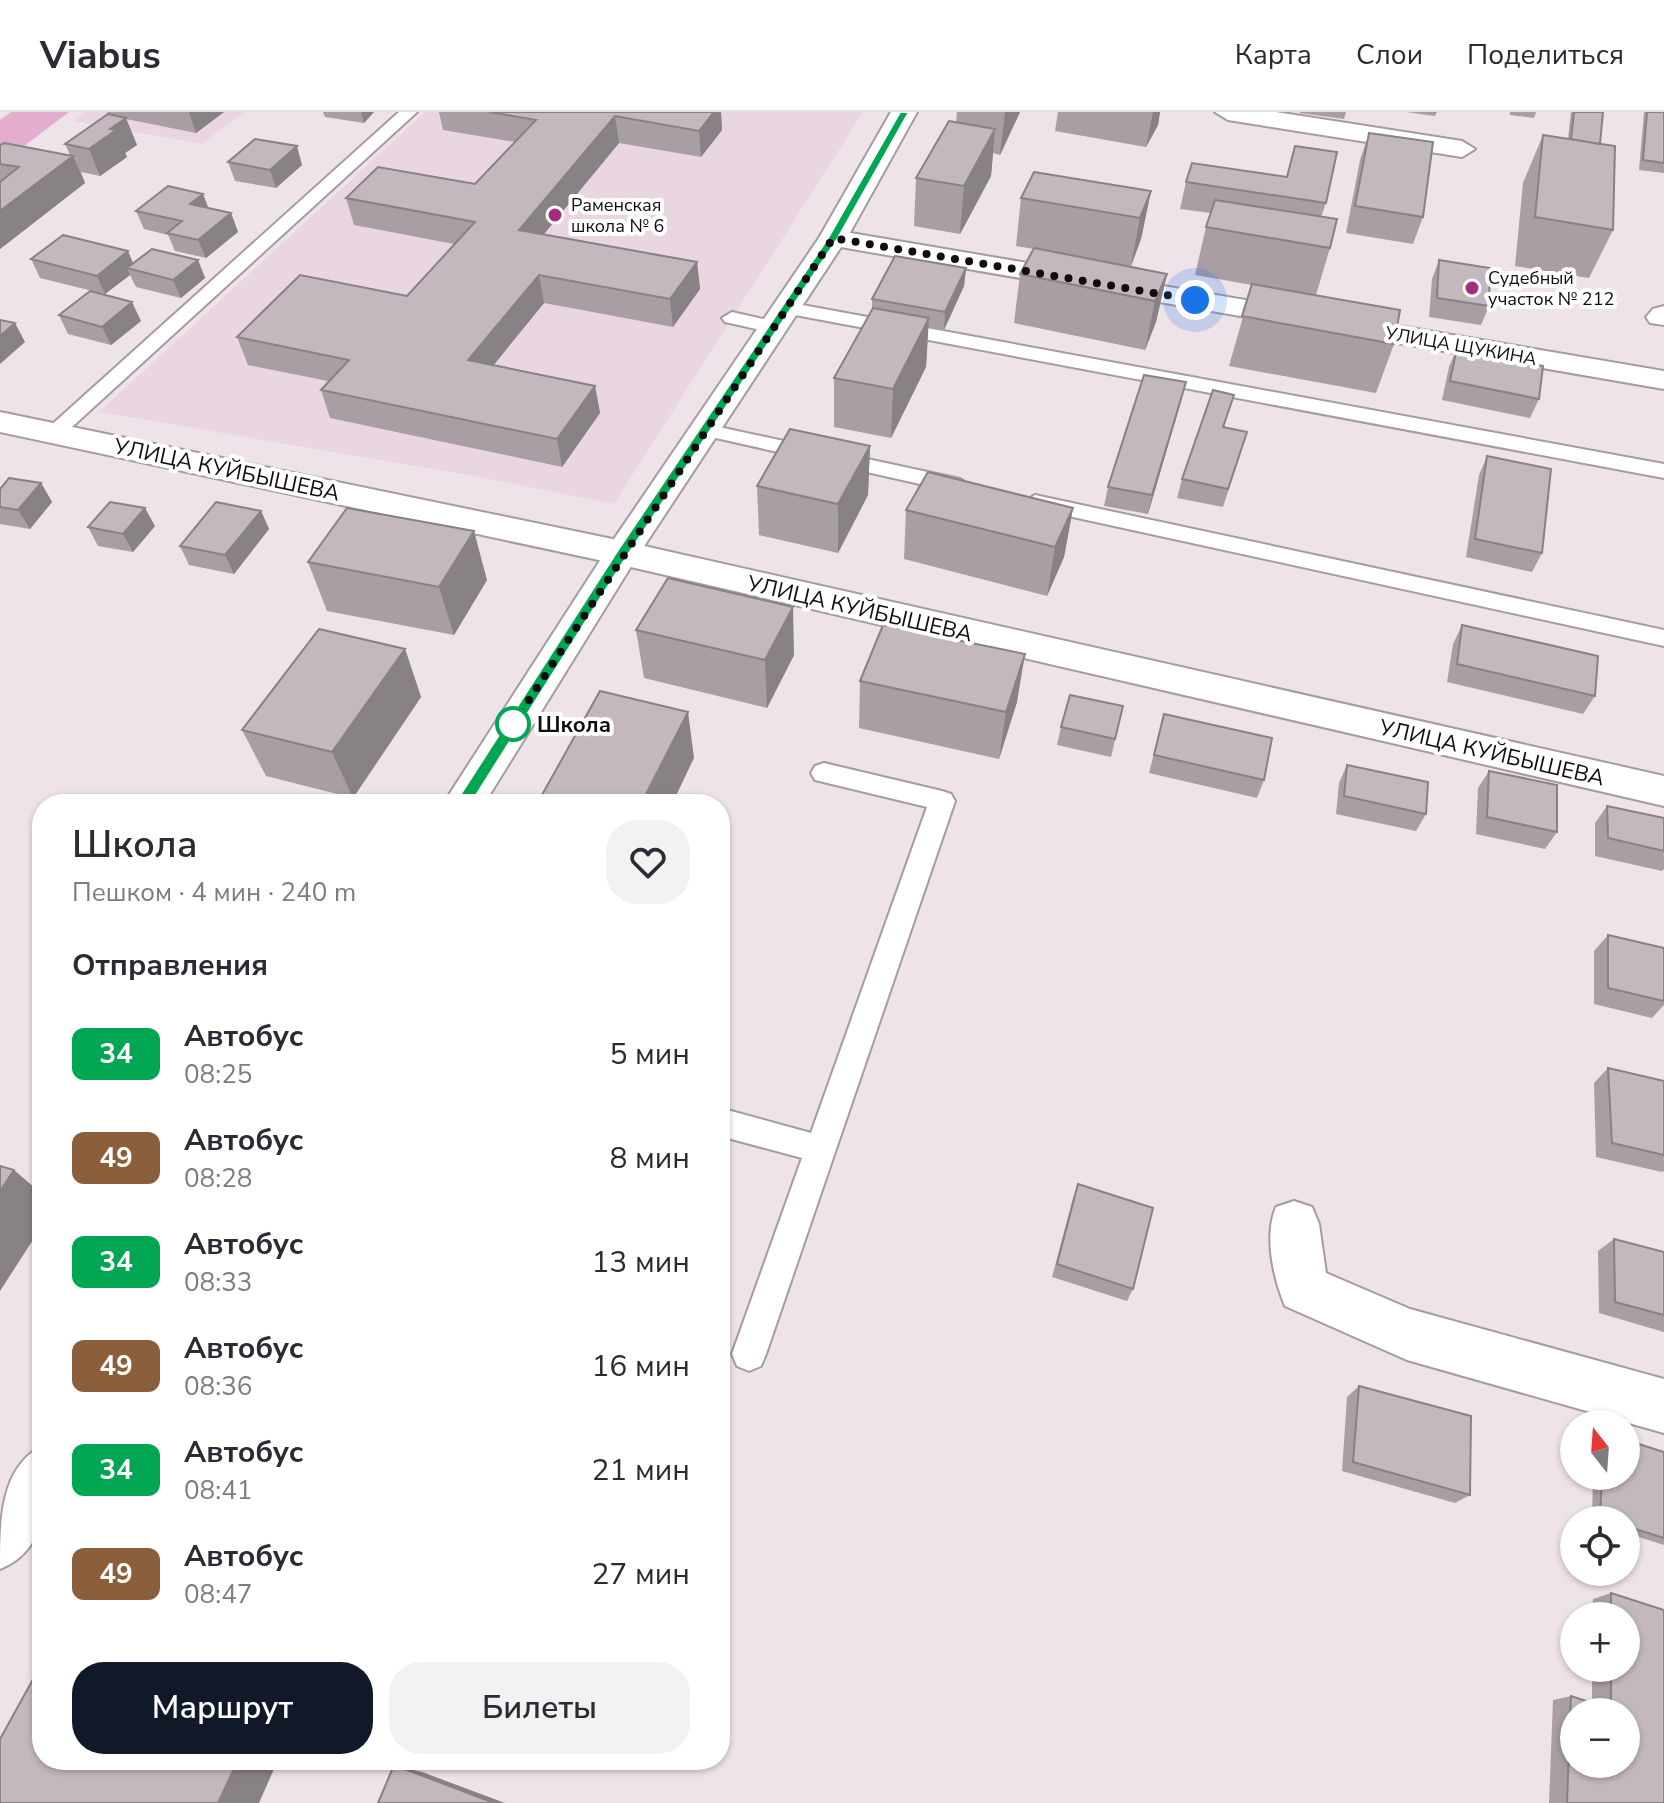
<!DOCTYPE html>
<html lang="ru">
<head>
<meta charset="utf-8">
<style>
  body { margin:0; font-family:"Nunito Sans",sans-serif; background:#f2f2f3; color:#2b2b33; height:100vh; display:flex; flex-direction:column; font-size:30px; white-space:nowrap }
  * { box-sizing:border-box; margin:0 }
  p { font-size:26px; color:#7c7c81 }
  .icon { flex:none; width:44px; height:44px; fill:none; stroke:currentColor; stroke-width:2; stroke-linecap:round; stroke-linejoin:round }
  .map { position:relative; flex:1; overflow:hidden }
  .drawer { position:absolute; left:32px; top:682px; width:698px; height:976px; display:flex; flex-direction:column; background:#fff; border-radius:32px; box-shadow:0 2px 6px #0004 }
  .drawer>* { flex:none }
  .badge { padding:0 16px; border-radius:12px; font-size:28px; line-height:52px }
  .needle { width:52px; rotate:343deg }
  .buttons { position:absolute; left:1560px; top:1298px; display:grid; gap:16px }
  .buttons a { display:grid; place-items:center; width:80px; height:80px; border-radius:50%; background:#fff; box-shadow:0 2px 6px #0004; font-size:40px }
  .you { position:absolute; width:40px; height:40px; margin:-20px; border:6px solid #fff; border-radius:50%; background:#1a73e8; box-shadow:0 0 0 12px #1a73e833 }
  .map>.badge { position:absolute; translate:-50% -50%; box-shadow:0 0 0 4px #fff }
  h2 { padding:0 40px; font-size:30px; line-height:72px }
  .round { display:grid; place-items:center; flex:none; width:84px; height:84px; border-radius:32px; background:#f2f2f3 }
  .headline { display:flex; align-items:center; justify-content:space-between; height:136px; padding:0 40px }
  h1 { font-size:38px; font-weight:600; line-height:60px }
  .cta { display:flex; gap:16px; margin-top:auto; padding:16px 40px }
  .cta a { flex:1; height:92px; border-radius:32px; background:#111827; color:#fff; font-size:32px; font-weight:600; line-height:92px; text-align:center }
  .cta a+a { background:#f2f2f3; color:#2b2b33 }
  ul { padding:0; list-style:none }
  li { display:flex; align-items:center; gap:24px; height:104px; padding:0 40px }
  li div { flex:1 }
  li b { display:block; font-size:30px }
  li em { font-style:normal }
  li .badge { min-width:88px; font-weight:700; text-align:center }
  header { display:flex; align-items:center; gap:48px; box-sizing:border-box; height:112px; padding:0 40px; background:#fff; border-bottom:2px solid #e1e1e2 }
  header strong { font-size:38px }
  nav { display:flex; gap:44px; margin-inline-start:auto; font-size:28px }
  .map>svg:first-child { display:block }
  .built { fill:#e9d6e1 }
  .green { fill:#e3adce }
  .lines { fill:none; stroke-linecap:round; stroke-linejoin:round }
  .lane-casing { stroke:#a69ba1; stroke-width:4 }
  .street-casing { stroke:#a69ba1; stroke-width:4 }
  .secondary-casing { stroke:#a69ba1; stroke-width:4 }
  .lane { fill:#fff; fill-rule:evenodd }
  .street { fill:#fff; fill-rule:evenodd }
  .secondary { fill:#fff; fill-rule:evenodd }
  .wall { fill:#a89ea3; fill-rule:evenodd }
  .shaded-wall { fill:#888185 }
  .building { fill:#c3b8be; stroke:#888185; stroke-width:2; fill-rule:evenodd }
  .line { fill:#00a651; stroke:#fff; stroke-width:2 }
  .walk { stroke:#100c0f; stroke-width:8; stroke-dasharray:0 14.4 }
  .poi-dot { fill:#a42b81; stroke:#fff; stroke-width:3 }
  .stop-dot { fill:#fff; stroke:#00a651; stroke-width:4 }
  .labels { text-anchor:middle; stroke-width:8; stroke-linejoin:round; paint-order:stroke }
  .far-poi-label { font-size:18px; fill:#100c0f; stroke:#fff; text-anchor:start }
  .far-street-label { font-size:18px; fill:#100c0f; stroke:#fff }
  .street-label { font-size:22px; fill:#100c0f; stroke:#fff }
  .stop-label { font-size:22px; font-weight:bold; fill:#100c0f; stroke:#fff; text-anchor:start }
</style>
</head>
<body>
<header>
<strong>Viabus</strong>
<nav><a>Карта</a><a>Слои</a><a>Поделиться</a></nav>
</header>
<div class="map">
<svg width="1664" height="1691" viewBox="0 0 1664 1691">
  <rect width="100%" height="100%" fill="#efe3ea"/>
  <path class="built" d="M85 0H244L202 32 74 9Z
    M425 0H863L614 392 468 363 99 300Z"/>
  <path class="green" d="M11 0H69L11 44 0 42V8Z"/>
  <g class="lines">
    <defs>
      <path id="lane" d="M399 0H417L61 325H47L44 321 47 317Z
        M786 190 1664 352V366L779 200V192Z
        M732 200 781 211 784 215 774 221 725 210 722 206Z
        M705 312 960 367 971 374 960 381 698 322 695 318 698 314Z
        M1035 383 1664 518V534L1027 395 1024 390Z
        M824 651 942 679 951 682 955 689 766 1242 761 1254 749 1259 737 1254 732 1242 802 1046 720 1024V996L811 1021 927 695 815 668 811 661 815 654Z"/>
      <path id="street" d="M1215 0H1276L1462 29 1475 37 1462 45 1228 8Z
        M833 118 1664 259V277L823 132 819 126 823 120Z
        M1664 194V213L1650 211 1646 205 1653 197Z
        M0 300 622 429 1664 664V694L622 453 0 320Z
        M1294 1089 1312 1095 1319 1112 1326 1161 1410 1197 1664 1267V1321L1407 1248 1285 1194C1273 1165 1264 1124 1276 1095Z"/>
      <path id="secondary" d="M891 0H917L847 126 635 448 484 692H443L610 433 819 126Z
        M42 1334C42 1383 53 1435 0 1457 0 1409 0 1356 42 1334Z"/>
    </defs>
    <use href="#lane" class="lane-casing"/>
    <use href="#street" class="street-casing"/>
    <use href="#secondary" class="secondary-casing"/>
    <use href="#lane" class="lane"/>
    <use href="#street" class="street"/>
    <use href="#secondary" class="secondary"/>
  </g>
  <path class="wall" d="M107 0H224L196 21 126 7 137 33 125 41 127 45 100 64 81 60 85 71 0 137V33L70 43 65 32 108 3Z
    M323 0H374L364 11 325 5Z
    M439 0H721L722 18 701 45 619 31 544 122 697 150 700 177 673 215 544 191 493 253 595 274 600 301 562 355 330 306 321 278 328 269 248 253 237 225 407 184 454 132 354 113 346 86 475 72 515 30 443 18Z
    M957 0H1020L1000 43 993 41 991 64 960 122 914 114 916 66 956 11Z
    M1058 0H1160L1158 13 1146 35 1055 19Z
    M1300 0H1346L1344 7 1300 1Z
    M1406 0H1437L1435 4Z
    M1510 0H1536L1534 6 1510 3Z
    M1571 0H1603L1600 32 1613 118 1589 166 1515 154 1523 71 1543 23 1568 27Z
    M1644 0H1664V61L1639 58Z
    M1369 21 1423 105 1413 132 1346 121 1360 48Z
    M228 50 302 53 276 76 235 69Z
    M1186 70 1326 91 1321 105 1330 136 1316 183 1394 232 1376 281 1229 254 1252 173 1195 163 1206 115 1211 101 1180 97Z
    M1151 79 1141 127 1131 154 1167 162 1156 210 1145 238 1014 211 1020 162 1034 137 1016 134 1021 86Z
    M208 96 231 101 238 120 206 146 175 139 168 123 144 117 136 99Z
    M31 147 134 152 198 148 205 166 181 186 136 175 130 163 105 182 40 166Z
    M1439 148 1489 194 1481 213 1429 205 1432 167Z
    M966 156 964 174 944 218 928 216 926 255 891 326 834 315V266L872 198V187Z
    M59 203 141 209 111 233 68 222Z
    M1457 236 1539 287 1530 306 1442 288 1449 255Z
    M1234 283 1224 315 1241 339 1223 395 1177 386 1182 367Z
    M1181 289 1148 402 1104 394 1108 375Z
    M870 334 868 383 838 441 759 423 757 374Z
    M1487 344 1542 441 1532 460 1466 445 1479 363Z
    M41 371 52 390 30 417 0 412V377Z
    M1073 396 1064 445 1047 484 904 447 906 398Z
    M261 399 269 417 234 462 189 453 180 434Z
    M155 414 133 440 98 434 88 415Z
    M308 450 487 468 454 523 327 499Z
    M1462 513 1595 584 1583 602 1447 570 1453 532Z
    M636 518 794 543 767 596 644 566Z
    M405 537 421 585 353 686 266 664 242 618Z
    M860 569 1017 590 999 647 859 616Z
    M1123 594 1111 645 1057 633 1061 615Z
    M1164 602 1264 668 1257 686 1149 661Z
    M1347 653 1426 702 1416 719 1336 702 1339 671Z
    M1489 659 1557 720 1545 737 1476 722 1478 676Z
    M1607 694 1664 706V757L1662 759 1595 744V711Z
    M1608 823 1664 836V893L1652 906 1594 892V839Z
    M1608 956 1664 969V1059L1662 1060 1596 1045 1594 971Z
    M1078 1072 1133 1177 1127 1189 1052 1165 1073 1086Z
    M1614 1127 1664 1140V1220L1599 1201 1598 1139Z
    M1359 1274 1470 1383 1455 1391 1342 1359 1347 1285Z
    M1664 1340V1433L1626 1421V1408H1592L1593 1364H1626Z
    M1611 1481 1664 1498V1691H1549L1553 1588 1571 1584 1592 1591V1556H1626V1504H1592L1593 1487ZM1574 1600H1626V1652H1574Z"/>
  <path class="shaded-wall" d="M189 0H224L196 21Z
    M361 0H374L364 11Z
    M714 0H721L722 18 701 45 699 19Z
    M1005 0H1020L1000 43Z
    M1153 0H1160L1158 13 1146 35Z
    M615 4 619 31 525 145 519 118Z
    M126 6 137 33 125 41 127 45 100 64 89 37 110 17Z
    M995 17 991 64 960 122 964 74Z
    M297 34 302 53 276 76 270 58Z
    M73 44 85 71 0 137V99Z
    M1151 79 1141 127 1131 154 1140 106Z
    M203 82 210 100 190 92Z
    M231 101 238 120 206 146 198 128Z
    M128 139 136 158 127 156 130 163 105 182 97 164Z
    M198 148 205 166 181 186 173 168Z
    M697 150 700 177 673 215 670 187Z
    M966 156 964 174 944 218 945 200Z
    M1167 162 1156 210 1145 238 1155 189Z
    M539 163 544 191 475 276 468 248Z
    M132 190 141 209 111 233 102 215Z
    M929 206 926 255 891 326 893 277Z
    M15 211 25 230 0 252V224Z
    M1186 270 1181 289 1148 402 1152 383Z
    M595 274 600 301 562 355 557 327Z
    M870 334 868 383 838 441V392Z
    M41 371 52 390 30 417 18 398Z
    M145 396 155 414 133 440 123 422Z
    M1073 396 1064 445 1047 484 1055 435Z
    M261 399 269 417 234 462 225 443Z
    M474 419 487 468 454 523 439 475Z
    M793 495 794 543 767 596 765 548Z
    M405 537 421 585 353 686 332 640Z
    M1025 542 1017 590 999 647 1006 600Z
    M688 600 694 646 672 692H641Z
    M14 1058 42 1082V1114L0 1179V1079Z
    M238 1648H278L259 1691H218Z
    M394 1653 422 1660 505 1691H494Z"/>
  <path class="building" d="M489 0H714L699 19 615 4 519 118 697 150 670 187 539 163 468 248 595 274 557 327 321 278 349 248 237 225 300 163 407 184 475 110 346 86 378 55 475 72 536 8Z
    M1574 0H1603L1600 32 1571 27Z
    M1647 0H1664V51L1643 48Z
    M108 2 126 6 110 17 116 18 89 37 65 32Z
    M949 9 995 17 964 74 916 66Z
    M1369 21 1433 30 1423 105 1355 94Z
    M1543 23 1615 34 1613 118 1535 105Z
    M255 27 297 34 270 58 228 50Z
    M4 31 73 44 0 99V70L19 55 0 52V33Z
    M1295 34 1337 40 1326 91 1186 70 1192 51 1287 65Z
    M1034 60 1151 79 1140 106 1021 86Z
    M168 74 203 82 190 92 231 101 198 128 167 121 182 109 136 99Z
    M1215 88 1337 107 1330 136 1206 115Z
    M63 123 128 139 97 164 31 147Z
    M1034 136 1167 162 1155 189 1020 162Z
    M152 137 198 148 173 168 127 156Z
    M895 144 966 156 945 200 872 187Z
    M1439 148 1490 156 1489 194 1437 186Z
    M1252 172 1400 198 1394 232 1242 204Z
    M90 179 132 190 102 215 59 203Z
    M873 196 929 206 893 277 834 266Z
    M0 208 15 211 0 224Z
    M1457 236 1543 254 1539 287 1450 269Z
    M1144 263 1186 270 1152 383 1108 375Z
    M1213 278 1234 283 1223 315 1247 320 1228 377 1182 367Z
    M790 317 870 334 838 392 757 374Z
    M1487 344 1551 357 1542 441 1475 427Z
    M928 360 1073 396 1055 435 906 398Z
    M9 366 41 371 18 398 0 395V377Z
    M110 390 145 396 123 422 88 415Z
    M216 390 261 399 225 443 180 434Z
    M347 396 474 419 439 475 308 450Z
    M668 466 793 495 765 548 636 518Z
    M883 513 1025 542 1006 600 860 569Z
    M1462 513 1598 544 1595 584 1457 552Z
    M319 517 405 537 332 640 242 618Z
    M600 579 688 600 641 692H546L538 690Z
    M1070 583 1123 594 1115 627 1061 615Z
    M1164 602 1272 626 1264 668 1154 643Z
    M1347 653 1428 670 1426 702 1344 684Z
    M1489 659 1557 673V720L1487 705Z
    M1607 694 1664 706V739L1608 726Z
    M1608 823 1664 836V889L1608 876Z
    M1608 956 1664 969V1043L1612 1031Z
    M0 1054 14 1058 0 1079Z
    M1078 1072 1153 1096 1133 1177 1057 1152Z
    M1614 1127 1664 1140V1203L1615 1190Z
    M1359 1274 1471 1304 1470 1383 1353 1350Z
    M1626 1328 1664 1340V1426L1626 1414V1408H1607L1600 1406 1602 1364H1626Z
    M1611 1481 1664 1498V1691H1567L1571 1584 1611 1597V1556H1626V1504H1611ZM1574 1600H1626V1652H1574Z
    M42 1551V1648H238L218 1691H0V1627Z
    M394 1653 494 1691H378Z"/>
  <path class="line" d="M900 0H909L838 126 627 444 468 696H457V688L618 438 828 126Z"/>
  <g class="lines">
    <path class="walk" d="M513 612 833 126 1195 188"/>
  </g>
  <g class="poi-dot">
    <circle cx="555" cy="103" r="8"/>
    <circle cx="1472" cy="176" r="8"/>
  </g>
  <circle class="stop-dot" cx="513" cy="612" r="16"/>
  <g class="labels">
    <g class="far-poi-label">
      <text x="571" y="99">Раменская<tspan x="571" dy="21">школа № 6</tspan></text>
      <text x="1488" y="172">Судебный<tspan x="1488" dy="21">участок № 212</tspan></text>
    </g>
    <g class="far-street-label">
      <text transform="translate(1461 234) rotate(10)" y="6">УЛИЦА ЩУКИНА</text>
    </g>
    <g class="street-label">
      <text transform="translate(227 357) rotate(12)" y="8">УЛИЦА КУЙБЫШЕВА</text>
      <text transform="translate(860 496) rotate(13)" y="8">УЛИЦА КУЙБЫШЕВА</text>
      <text transform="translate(1492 640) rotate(13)" y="8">УЛИЦА КУЙБЫШЕВА</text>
    </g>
    <g class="stop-label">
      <text x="537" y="620">Школа</text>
    </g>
  </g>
</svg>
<div class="buttons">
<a><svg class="needle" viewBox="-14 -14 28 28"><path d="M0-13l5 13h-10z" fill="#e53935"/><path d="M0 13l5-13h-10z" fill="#7c7c81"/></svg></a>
<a><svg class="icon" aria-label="locate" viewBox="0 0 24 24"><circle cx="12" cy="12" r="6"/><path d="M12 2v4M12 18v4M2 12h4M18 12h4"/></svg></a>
<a>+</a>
<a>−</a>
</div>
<div class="you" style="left:1195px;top:188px"></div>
<section class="drawer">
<div class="headline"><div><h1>Школа</h1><p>Пешком · 4 мин · 240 m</p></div><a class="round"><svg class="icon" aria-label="heart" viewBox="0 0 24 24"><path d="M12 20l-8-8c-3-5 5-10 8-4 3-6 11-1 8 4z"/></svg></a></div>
<h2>Отправления</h2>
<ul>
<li><span class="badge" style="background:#00a651;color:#fff">34</span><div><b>Автобус</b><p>08:25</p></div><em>5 мин</em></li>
<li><span class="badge" style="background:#8b5e3c;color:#fff">49</span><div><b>Автобус</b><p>08:28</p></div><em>8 мин</em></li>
<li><span class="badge" style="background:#00a651;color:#fff">34</span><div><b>Автобус</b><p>08:33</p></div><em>13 мин</em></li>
<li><span class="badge" style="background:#8b5e3c;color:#fff">49</span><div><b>Автобус</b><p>08:36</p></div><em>16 мин</em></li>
<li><span class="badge" style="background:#00a651;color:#fff">34</span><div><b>Автобус</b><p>08:41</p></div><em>21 мин</em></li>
<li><span class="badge" style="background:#8b5e3c;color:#fff">49</span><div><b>Автобус</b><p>08:47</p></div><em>27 мин</em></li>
</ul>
<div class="cta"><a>Маршрут</a><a>Билеты</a></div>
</section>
</div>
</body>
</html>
